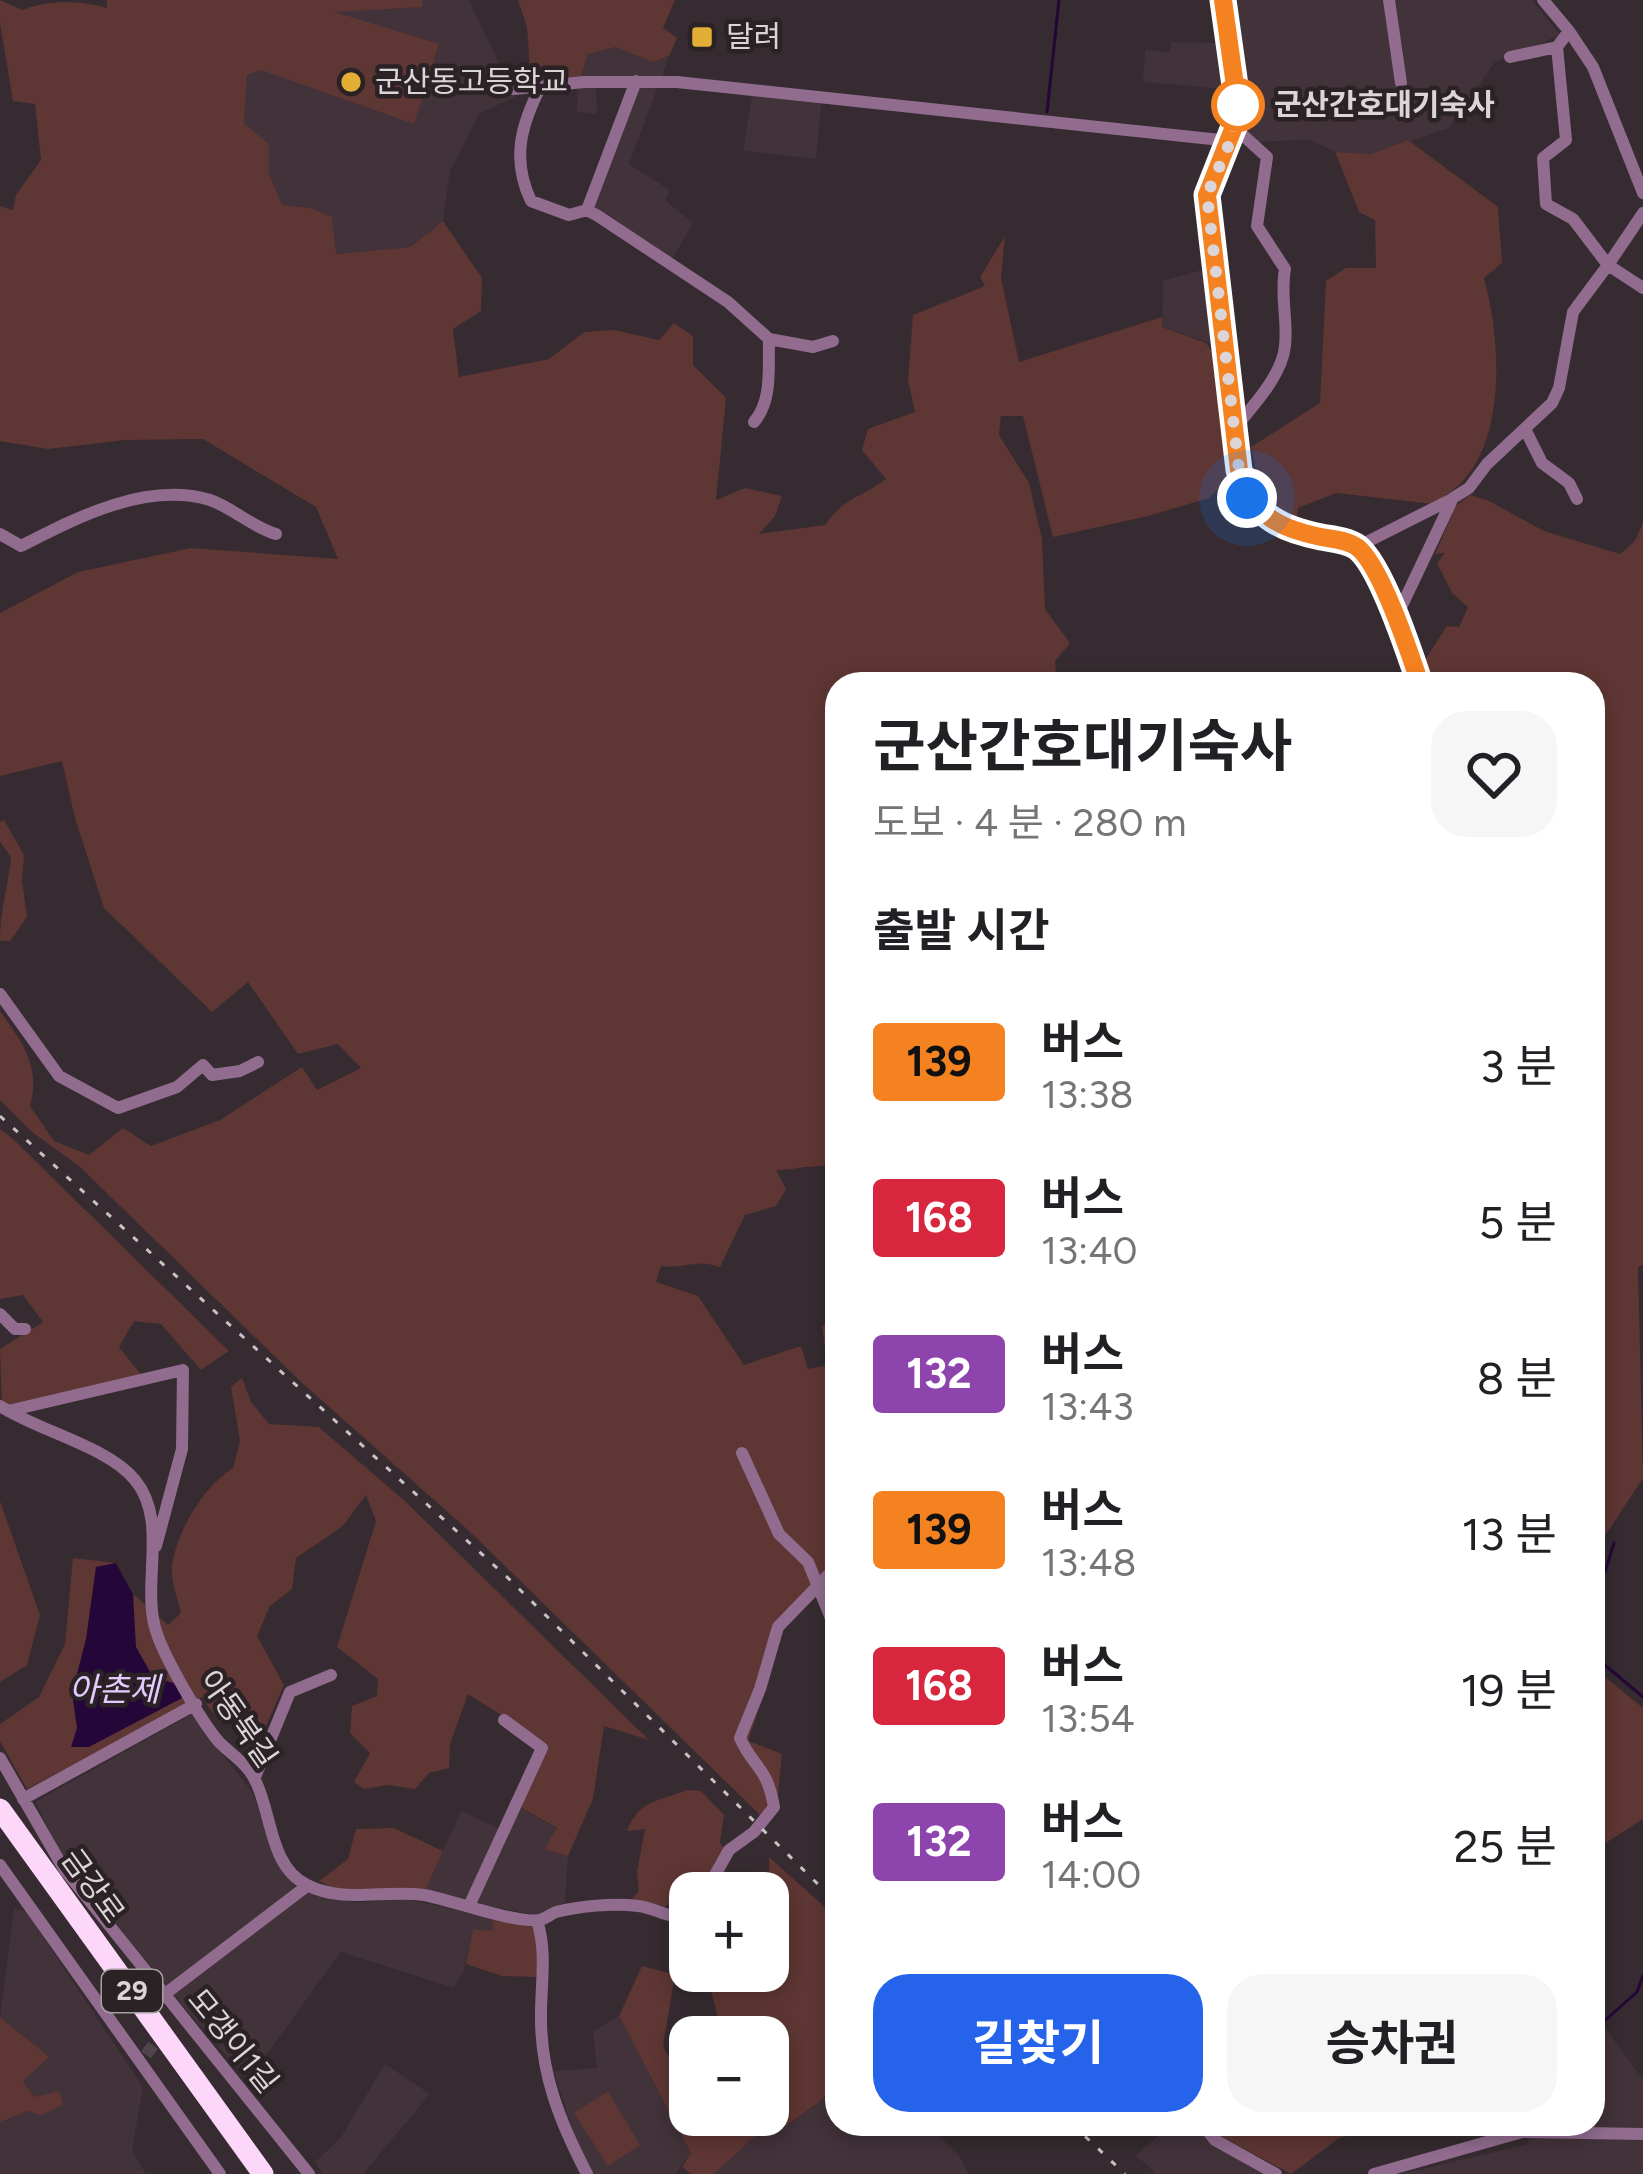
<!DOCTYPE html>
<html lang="ko">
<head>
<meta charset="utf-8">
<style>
  body { margin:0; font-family:Figtree,"Noto Sans KR",sans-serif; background:#f6f6f6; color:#202124; height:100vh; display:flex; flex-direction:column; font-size:45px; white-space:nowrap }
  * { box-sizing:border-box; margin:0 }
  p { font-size:39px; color:#757577 }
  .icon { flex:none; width:66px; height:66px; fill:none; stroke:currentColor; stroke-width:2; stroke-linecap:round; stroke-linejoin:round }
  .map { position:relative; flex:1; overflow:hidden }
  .details { position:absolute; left:825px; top:672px; width:780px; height:1464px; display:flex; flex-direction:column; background:#fff; border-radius:36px; box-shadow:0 6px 18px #0003 }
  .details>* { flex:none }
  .badge { padding:0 24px; border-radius:9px; font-size:42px; line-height:78px }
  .tools { position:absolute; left:669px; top:1872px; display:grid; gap:24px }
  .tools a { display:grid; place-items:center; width:120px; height:120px; border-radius:24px; background:#fff; box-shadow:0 6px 18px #0003; font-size:60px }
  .you { position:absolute; width:60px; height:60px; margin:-30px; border:9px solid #fff; border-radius:50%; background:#1a73e8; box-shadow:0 0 0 18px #1a73e833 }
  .map>.badge { position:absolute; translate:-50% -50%; box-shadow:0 0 0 6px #fff }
  h2 { padding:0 48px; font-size:45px; line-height:108px }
  .round { display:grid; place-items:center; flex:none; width:126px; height:126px; border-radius:36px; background:#f6f6f6 }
  .summary { display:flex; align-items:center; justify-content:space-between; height:204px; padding:0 48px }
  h1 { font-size:57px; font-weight:700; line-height:90px }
  .primary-button { display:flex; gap:24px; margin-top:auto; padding:24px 48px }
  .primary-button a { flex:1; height:138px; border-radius:36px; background:#2563eb; color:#fff; font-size:48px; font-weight:700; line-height:138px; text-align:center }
  .primary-button a+a { background:#f6f6f6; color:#202124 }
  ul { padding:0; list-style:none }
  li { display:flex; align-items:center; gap:36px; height:156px; padding:0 48px }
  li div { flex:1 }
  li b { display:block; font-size:45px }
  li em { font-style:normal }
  li .badge { min-width:132px; font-weight:700; text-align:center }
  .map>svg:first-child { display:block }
  .built { fill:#42323a }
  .green { fill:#5e3633 }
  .water { fill:#250638 }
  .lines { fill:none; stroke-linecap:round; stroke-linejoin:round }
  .stream { stroke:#250638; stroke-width:3 }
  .street-tunnel { stroke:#4e4449; stroke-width:12; stroke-dasharray:12 6; stroke-linecap:butt }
  .street { stroke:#916c8f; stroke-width:12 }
  .highway { stroke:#fcd7fa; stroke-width:21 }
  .rail { stroke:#c9c2c5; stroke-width:3; stroke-dasharray:6 12; stroke-linecap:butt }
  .line-casing { stroke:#fff; stroke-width:27 }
  .line { stroke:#f58220; stroke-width:18 }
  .walk { stroke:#dcd5d8; stroke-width:12; stroke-dasharray:0 21.6 }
  .poi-dot { fill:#e3ae35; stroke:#2b2226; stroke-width:4.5 }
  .stop-dot { fill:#fff; stroke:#f58220; stroke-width:6 }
  .labels { text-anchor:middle; stroke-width:9; stroke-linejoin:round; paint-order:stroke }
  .shield { fill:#2b2226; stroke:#a79fa3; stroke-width:3 }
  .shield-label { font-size:27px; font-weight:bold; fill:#dcd5d8 }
  .poi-label { font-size:30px; fill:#dcd5d8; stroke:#2b2226; text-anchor:start }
  .stop-label { font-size:30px; font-weight:bold; fill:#dcd5d8; stroke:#2b2226; text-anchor:start }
  .street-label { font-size:30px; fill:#dcd5d8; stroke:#2b2226 }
  .water-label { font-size:33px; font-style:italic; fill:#e5cbfd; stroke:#2b2226 }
</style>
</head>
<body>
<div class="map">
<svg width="1643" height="2174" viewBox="0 0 1643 2174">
  <rect width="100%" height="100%" fill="#352b30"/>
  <path class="built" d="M422 0H469L515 97 479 114 450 171 443 221 410 247 335 254 310 208 282 205 269 174V144L244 123 247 74 290 10 422 6Z
    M1231 0H1532L1560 35 1495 62 1449 128 1371 155 1335 152 1310 140 1243 142 1242 86Z
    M1172 42 1223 43 1228 89 1143 82 1145 50 1170 52Z
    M616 47 653 62 669 56 662 77 596 85 597 114 577 112 578 75 588 54Z
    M637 84 658 86 629 164 670 190 665 200 693 223 671 261 588 213Z
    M752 95 821 103 816 159 743 151Z
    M1212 267 1217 345 1162 327 1163 281Z
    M192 1714 252 1792 294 1886 357 1903 400 1898 493 1918 492 1931 473 1929 464 1970 454 1988 341 1952 248 2080 179 2002 61 1854 35 1802Z
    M511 1802 557 1829 545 1848 568 1856 565 1903 537 1915 467 1902 426 1889 461 1811 498 1828Z
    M14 1909 26 1911 143 2087 132 2151 146 2174H0V2122L30 2111 35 2097 23 2080 48 2057 0 2017Z
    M619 2016 691 2153 675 2174H591L574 2135 554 2071 597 2068 593 2031Z
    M1599 2020 1643 2079V2174H1401L1528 2144 1530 2124H1593V2024Z
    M385 2064 430 2094 363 2174H323L315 2162 341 2137Z
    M837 2089V2124H927L959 2156 969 2174H714L779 2114 787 2126Z
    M1172 2124H1195L1210 2142 1269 2174H1156L1136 2155Z"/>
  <path class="green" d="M0 0 22 10C48 0 79 0 107 8V0H422V7L335 12 439 44 414 124 261 70 247 75 244 123 269 144V174L282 205 310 208 332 217 336 254 410 247 443 221 482 278 481 311 453 329 459 377 549 359 584 332 614 330 659 340 674 323 693 336V365L726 398 716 500 745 488 782 496 775 516 759 534 825 525C846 496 859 499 886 479L862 450 868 429 915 412 908 380 913 315 985 286 980 277 1005 236 1001 278 1019 362 1162 317V327L1206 343 1221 364 1232 476 1209 498 1148 516 1053 537 1023 416H1001L999 435 1029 483 1042 539 1045 609 1070 643 1055 661 1057 684H837V1167C817 1163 797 1170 776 1170L786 1189 776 1206 745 1215 720 1267C698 1259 683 1269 661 1266L656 1282 698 1296 744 1365 801 1346 808 1369 827 1365 822 1326 837 1318V1567L766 1649 769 1678 748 1741 782 1754 776 1815H760L468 1530 300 1381 79 1166 32 1132 0 1100V1011C22 1042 41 1066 30 1106L54 1141 89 1155 123 1128 151 1146 220 1120 302 1067 317 1090 361 1068 338 1044 298 1054 248 982 212 1012 104 908 75 818 62 761 0 776V613L78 572 191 548 338 559 316 507 203 439 125 440 48 449 0 441V206L13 210 16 195 41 160 35 104 13 101 0 23Z
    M518 0H675L663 28 677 38 669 56 653 62 616 47 588 54 578 85 532 94 527 27Z
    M1408 140 1498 207 1502 263 1484 278C1500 336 1507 433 1463 481 1455 490 1442 497 1433 504L1336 493 1298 508 1297 518 1282 521 1260 489 1251 447 1320 403 1326 281 1346 268H1376L1375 220 1359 212 1335 152 1371 154Z
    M1470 495 1489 501 1544 531 1620 554 1635 541 1643 523V1265L1638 1267 1643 1478 1593 1554V684H1426L1423 663 1447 626 1459 627 1468 607 1452 593 1437 563 1445 553 1435 554 1456 506Z
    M4 820 24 855 22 881 27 917 10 941H0C0 910 8 887 11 857L0 842V822Z
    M0 1129 12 1138 229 1351 201 1370 161 1324 134 1321 119 1347 142 1376 2 1407 0 1349 43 1322 23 1295 0 1299Z
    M242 1378 251 1402 269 1424 319 1427 406 1502 649 1740 604 1726 593 1799 568 1856 544 1849 557 1828 520 1807 547 1744 468 1694 450 1744 449 1768 429 1773 415 1789 388 1785 364 1789 354 1782 370 1753 350 1733 352 1706 377 1696 378 1679 337 1647 376 1521 366 1495 343 1526 296 1558 292 1589 270 1606 257 1636 284 1685 265 1728 238 1702 220 1723 202 1697 27 1789 0 1741V1724L39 1697 65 1644 73 1558 116 1563 133 1594 168 1625 181 1613C178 1599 170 1579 172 1565 178 1529 203 1487 233 1468L240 1441 231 1387Z
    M0 1501 40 1615 27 1665 0 1682Z
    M1593 1667 1643 1708V1819L1593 1851Z
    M687 1790 701 1791 724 1815 720 1843 724 1848 704 1885 664 1907 630 1902 639 1891 637 1872 645 1829 627 1831C640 1798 659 1802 687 1790Z
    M394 1828 443 1851 426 1889 337 1890 319 1881 348 1859 356 1829Z
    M769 1857 837 1918V2089L786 2126 778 2115 714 2174H691L682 2167 691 2153 619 2016 642 1966 675 1975 663 2046 673 2066 690 2073V2115H768V2037H717C722 2012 709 1995 707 1971H768Z
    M493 1918 532 1927 538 1944 537 1977 502 1976 466 1964 473 1929 492 1931Z
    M0 2017 49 2057 23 2081 35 2097 59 2091 63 2105 41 2115 29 2111 0 2122Z
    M608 2091 640 2145 608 2166 574 2113Z
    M1209 2124H1397L1339 2138 1291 2174 1222 2137Z"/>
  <path class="water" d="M116 1563 133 1594 136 1647 153 1677 177 1684 182 1698 89 1747H71L77 1728 72 1693 86 1639 96 1567Z"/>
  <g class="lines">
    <path class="stream" d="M1047 112 1059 0
      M1593 1584 1605 1572 1614 1543
      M1593 1655 1643 1697
      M1593 2031 1637 1992 1643 1976"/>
    <path class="street-tunnel" d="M146 2055 163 2032"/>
    <path class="street" d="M1223 0 1239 114 1207 195 1239 470C1253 515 1276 528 1321 537 1332 539 1347 540 1357 547 1381 565 1409 653 1420 684
      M1389 0 1401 83
      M1569 31 1593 67 1643 193
      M1510 57 1557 47 1569 31 1543 0
      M542 84C521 124 511 159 531 201L569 215 587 210 598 216 728 302 769 339 813 347 833 341
      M514 89 584 82H677L1230 141
      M587 210 636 81
      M1643 213 1608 265 1643 288
      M754 422C773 400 768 367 769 339
      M1234 429C1252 407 1282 376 1285 346 1288 320 1280 297 1285 269L1257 226 1267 157 1235 128
      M1525 429 1542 463 1569 483 1577 499
      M0 534 21 546C76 518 146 481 210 500 233 508 252 527 276 534
      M1357 547 1452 499
      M1396 618 1453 498 1469 488 1487 464 1552 403 1559 388 1573 312 1608 265 1573 219 1546 204 1543 158 1566 140 1557 47
      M0 994 59 1076 118 1108 177 1087 203 1065 212 1075 240 1071 258 1062
      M0 1314 15 1329H25
      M0 1406C38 1431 107 1446 135 1480 169 1521 141 1584 156 1631 164 1657 201 1721 219 1742 232 1755 248 1764 256 1782 272 1815 270 1867 307 1885 344 1904 385 1889 424 1895 452 1900 516 1924 540 1920 546 1918 551 1914 556 1912 580 1906 613 1903 638 1906 658 1908 670 1921 690 1915
      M8 1411 183 1370 182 1449 156 1546
      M742 1453 779 1534 808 1562 837 1633
      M0 1758 64 1869 309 2174
      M255 1777 290 1692 331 1675
      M23 1799 196 1704
      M0 1865 220 2174
      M705 1893 729 1850 754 1832 774 1807C767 1766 754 1769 740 1738L760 1689 778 1627 837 1566
      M469 1906 542 1748 504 1720
      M537 1921C547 1951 541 1982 541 2014 540 2073 560 2122 587 2174
      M165 1994 307 1886
      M1202 2124 1215 2140 1276 2174
      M1374 2174 1522 2132 1643 2134"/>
    <path class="highway" d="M0 1809 263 2174"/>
    <path class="rail" d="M0 1116 507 1577 837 1903
      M1072 2124 1125 2174"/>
  </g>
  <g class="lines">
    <defs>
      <path id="line" d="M1223 0 1239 114 1207 195 1239 470C1253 514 1276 528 1321 537 1332 539 1347 540 1357 547 1381 565 1410 654 1420 684"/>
    </defs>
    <use href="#line" class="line-casing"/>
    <use href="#line" class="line"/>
    <path class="walk" d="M1238 105 1230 142 1207 195 1239 470 1247 498"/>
  </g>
  <g class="poi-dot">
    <rect x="690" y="25" width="24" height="24" rx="6"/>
    <circle cx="351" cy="82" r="12"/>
  </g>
  <circle class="stop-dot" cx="1238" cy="105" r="24"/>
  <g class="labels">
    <rect class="shield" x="102" y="1970" width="60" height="42" rx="9"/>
    <g class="shield-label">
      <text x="132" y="2000">29</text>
    </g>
    <g class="poi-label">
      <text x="726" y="47">달려</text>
      <text x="375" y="92">군산동고등학교</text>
    </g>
    <g class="stop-label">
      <text x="1274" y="115">군산간호대기숙사</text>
    </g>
    <g class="street-label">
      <text transform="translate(238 1719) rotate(55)" y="10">아동북길</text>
      <text transform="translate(93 1886) rotate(54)" y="10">금강로</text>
      <text transform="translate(233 2041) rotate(51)" y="10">모갱이1길</text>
    </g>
    <g class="water-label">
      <text x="114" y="1701">아촌제</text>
    </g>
  </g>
</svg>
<div class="tools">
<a>+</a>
<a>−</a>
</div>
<div class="you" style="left:1247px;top:498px"></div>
<section class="details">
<div class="summary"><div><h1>군산간호대기숙사</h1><p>도보 · 4 분 · 280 m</p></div><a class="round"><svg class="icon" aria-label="heart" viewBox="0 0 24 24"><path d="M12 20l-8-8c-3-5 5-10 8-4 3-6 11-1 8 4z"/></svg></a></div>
<h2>출발 시간</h2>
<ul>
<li><span class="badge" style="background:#f58220;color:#111">139</span><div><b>버스</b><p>13:38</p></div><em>3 분</em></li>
<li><span class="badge" style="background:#d7263d;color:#fff">168</span><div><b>버스</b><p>13:40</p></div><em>5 분</em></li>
<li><span class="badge" style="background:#8e44ad;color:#fff">132</span><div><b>버스</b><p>13:43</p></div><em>8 분</em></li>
<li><span class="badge" style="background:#f58220;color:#111">139</span><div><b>버스</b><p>13:48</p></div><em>13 분</em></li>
<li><span class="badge" style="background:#d7263d;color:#fff">168</span><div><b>버스</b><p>13:54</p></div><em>19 분</em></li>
<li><span class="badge" style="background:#8e44ad;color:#fff">132</span><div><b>버스</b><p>14:00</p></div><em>25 분</em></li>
</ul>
<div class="primary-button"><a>길찾기</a><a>승차권</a></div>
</section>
</div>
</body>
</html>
